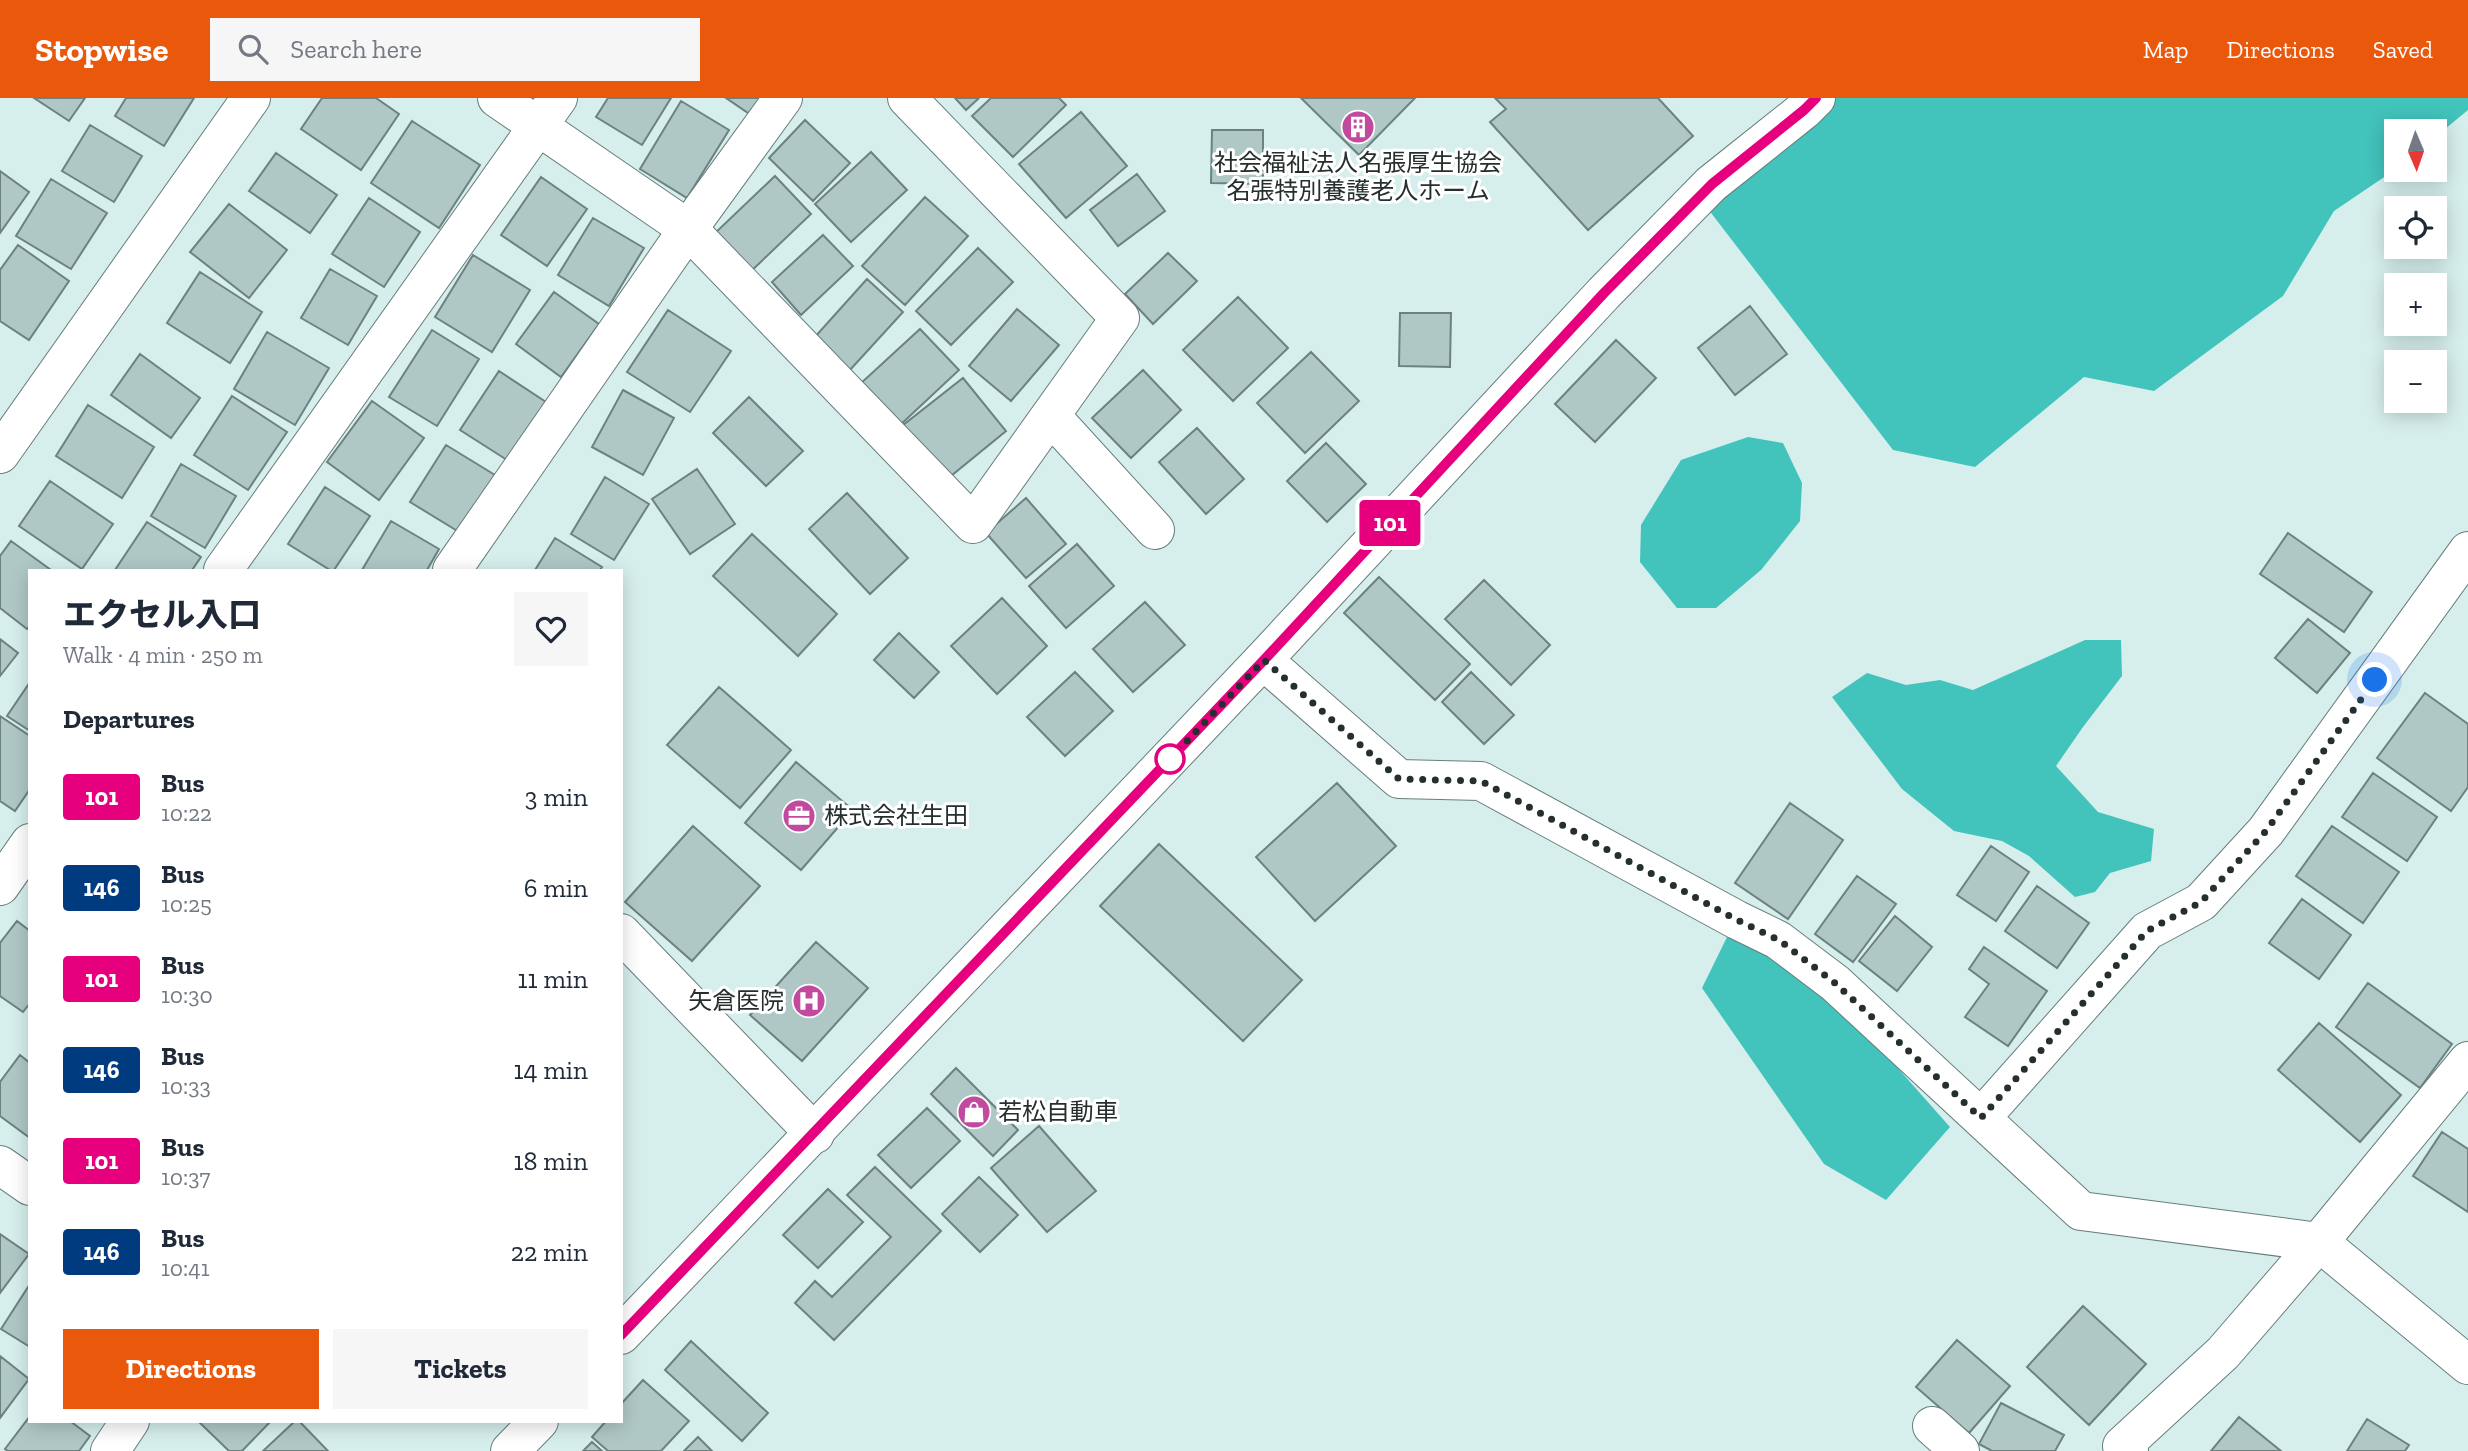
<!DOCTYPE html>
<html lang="en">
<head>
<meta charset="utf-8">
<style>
  body { margin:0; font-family:"Zilla Slab","Noto Sans JP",serif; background:#f6f6f7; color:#1f2937; height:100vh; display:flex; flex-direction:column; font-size:26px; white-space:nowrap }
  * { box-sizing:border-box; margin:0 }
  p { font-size:23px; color:#747a83 }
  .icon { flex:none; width:38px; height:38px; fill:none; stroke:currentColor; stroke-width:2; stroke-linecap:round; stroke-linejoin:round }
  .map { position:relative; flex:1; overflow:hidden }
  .sheet { position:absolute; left:28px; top:471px; width:595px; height:854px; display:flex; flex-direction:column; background:#fff; border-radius:0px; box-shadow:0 4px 18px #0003 }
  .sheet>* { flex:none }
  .badge { padding:0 14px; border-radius:5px; font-size:24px; line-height:46px }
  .needle { width:46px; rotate:178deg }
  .fabs { position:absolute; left:2384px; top:21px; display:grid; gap:14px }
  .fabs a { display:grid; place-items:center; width:63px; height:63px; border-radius:0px; background:#fff; box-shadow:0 4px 18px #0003; font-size:35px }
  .you { position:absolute; width:35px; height:35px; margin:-18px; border:5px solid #fff; border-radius:50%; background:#1a73e8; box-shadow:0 0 0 10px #1a73e833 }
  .map>.badge { position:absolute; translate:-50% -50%; box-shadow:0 0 0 4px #fff }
  h2 { padding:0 35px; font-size:26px; line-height:63px }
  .round { display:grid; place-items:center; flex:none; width:74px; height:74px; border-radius:0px; background:#f6f6f7 }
  .headline { display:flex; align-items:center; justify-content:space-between; height:119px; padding:0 35px }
  h1 { font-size:33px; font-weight:800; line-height:52px }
  .cta { display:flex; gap:14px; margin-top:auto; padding:14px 35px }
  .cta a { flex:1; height:80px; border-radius:0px; background:#ea580c; color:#fff; font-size:28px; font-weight:800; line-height:80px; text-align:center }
  .cta a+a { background:#f6f6f7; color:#1f2937 }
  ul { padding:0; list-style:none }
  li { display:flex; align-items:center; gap:21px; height:91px; padding:0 35px }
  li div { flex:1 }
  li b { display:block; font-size:26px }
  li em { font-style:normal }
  li .badge { min-width:77px; font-weight:700; text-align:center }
  header { display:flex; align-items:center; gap:42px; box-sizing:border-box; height:98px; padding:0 35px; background:#ea580c; color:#fff }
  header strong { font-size:33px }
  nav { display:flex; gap:38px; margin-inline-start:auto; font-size:24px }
  .search { width:490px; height:63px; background:#f6f6f7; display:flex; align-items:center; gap:18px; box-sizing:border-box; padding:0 24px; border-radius:0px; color:#747a83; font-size:26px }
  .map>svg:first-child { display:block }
  .forest { fill:#42c3bc }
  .building { fill:#afc8c6; stroke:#6b8280; stroke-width:2 }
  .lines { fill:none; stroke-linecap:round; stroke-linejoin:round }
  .street-casing { stroke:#677e7c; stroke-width:40 }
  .secondary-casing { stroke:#677e7c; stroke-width:40 }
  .primary-casing { stroke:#677e7c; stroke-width:40 }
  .street { stroke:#fff; stroke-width:38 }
  .secondary { stroke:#fff; stroke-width:38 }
  .primary { stroke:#fff; stroke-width:38 }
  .line-casing { stroke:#fff; stroke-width:16 }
  .line { stroke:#e6007e; stroke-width:10 }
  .walk { stroke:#252f2e; stroke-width:7; stroke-dasharray:0 12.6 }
  .stop-dot { fill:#fff; stroke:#e6007e; stroke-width:3.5 }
  .labels { text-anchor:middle; stroke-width:6; stroke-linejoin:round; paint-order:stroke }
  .poi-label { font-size:24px; fill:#252f2e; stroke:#fff; text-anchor:start }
</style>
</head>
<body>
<header>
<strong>Stopwise</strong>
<div class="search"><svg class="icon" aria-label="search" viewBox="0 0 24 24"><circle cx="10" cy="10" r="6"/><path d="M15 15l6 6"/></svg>Search here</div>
<nav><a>Map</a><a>Directions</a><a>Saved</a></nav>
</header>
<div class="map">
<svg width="2468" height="1353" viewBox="0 0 2468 1353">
  <rect width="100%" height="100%" fill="#d6efed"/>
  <path class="forest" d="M1835 0H2468V12L2434 40V33H2396V71L2334 113 2283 198 2154 293 2084 279 1975 369 1893 352 1705 107 1785 50Z
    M1748 339 1783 345 1802 385 1800 423 1761 472 1716 510H1677L1640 464 1641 427 1681 362Z
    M2085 542H2121L2122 578 2083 629 2056 668 2098 714 2154 731 2151 763 2110 775 2095 794 2075 799 2029 758 2002 743 1954 733 1902 691 1832 599 1867 575 1906 587 1940 582 1973 592Z
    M1730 833 1833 897 1950 1029 1886 1102 1824 1066 1702 890Z"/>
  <path class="building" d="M34 0H85L69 23Z
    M126 0H194L164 48 115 18Z
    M322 0H376L399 16 361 72 301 31Z
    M608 0H671L642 47 596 19Z
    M726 0H767L754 19Z
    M955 0H979L966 12Z
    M991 0H1059L1066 7 1013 59 972 18Z
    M1301 0H1415L1359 57Z
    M1495 0H1658L1693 38 1588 132 1490 24 1506 11Z
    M681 3 729 32 687 100 640 71Z
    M1081 14 1127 68 1066 120 1019 66Z
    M805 22 850 65 813 103 769 60Z
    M412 23 480 67 439 130 371 85Z
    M90 27 142 58 114 104 62 73Z
    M1212 32H1263V86L1211 85Z
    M871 54 907 92 851 144 815 106Z
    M276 55 337 97 310 135 249 93Z
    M0 73 29 94 0 135Z
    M1137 76 1165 113 1118 148 1090 112Z
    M775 78 811 116 748 176 712 138Z
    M541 79 587 111 547 168 501 137Z
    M51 81 107 115 71 171 16 138Z
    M925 99 968 138 905 207 862 168Z
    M369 100 420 134 384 189 332 156Z
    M229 106 287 152 249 200 190 154Z
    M593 120 644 150 609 208 558 177Z
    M823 137 853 168 801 217 772 184Z
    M18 147 69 183 29 242 0 223V172Z
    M978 150 1013 184 951 247 916 213Z
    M1168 155 1197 183 1153 226 1125 196Z
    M473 157 530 192 492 254 435 219Z
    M330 171 377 198 348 247 301 220Z
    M200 174 262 214 230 265 167 225Z
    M867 181 903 214 849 273 814 240Z
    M554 194 599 226 561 279 516 246Z
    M1238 199 1288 250 1233 303 1183 252Z
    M1750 208 1787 256 1735 297 1698 250Z
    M1017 211 1059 247 1011 303 969 268Z
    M668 212 731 253 690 314 627 274Z
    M1400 215H1451L1450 269 1399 268Z
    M920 231 959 272 898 329 859 287Z
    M432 232 479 261 437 328 389 299Z
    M267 234 329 270 295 327 234 291Z
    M1616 242 1656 280 1595 344 1555 306Z
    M1311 254 1359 303 1305 355 1257 305Z
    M140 256 200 300 171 340 111 297Z
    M1143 272 1181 312 1131 360 1092 320Z
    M499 273 546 304 507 362 460 332Z
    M963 280 1006 333 946 382 902 328Z
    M623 292 674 320 643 377 592 349Z
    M232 298 287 334 248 392 194 357Z
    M749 299 803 353 766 388 713 335Z
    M372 303 424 340 379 402 327 364Z
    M88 307 154 349 122 400 56 358Z
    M1197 330 1244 381 1206 416 1159 364Z
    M1326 345 1366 386 1327 424 1287 383Z
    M446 347 495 377 459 434 410 404Z
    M181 366 236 398 205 450 151 418Z
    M697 371 735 426 690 456 652 401Z
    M605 379 649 406 614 462 571 436Z
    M50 383 113 426 82 471 19 428Z
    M325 389 370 418 334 472H330L288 446Z
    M847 395 908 460 870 496 809 431Z
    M1026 400 1066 446 1026 480 986 435Z
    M391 423 439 451 427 472H362Z
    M147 424 201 459 192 472H115Z
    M2288 435 2372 494 2344 534 2260 476Z
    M752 436 837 516 798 558 713 478Z
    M555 440 602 469 600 472H535Z
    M11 443 51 472H30V528L27 531 0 510V458Z
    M1077 446 1114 488 1066 530 1029 488Z
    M1379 479 1470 566 1435 602 1344 515Z
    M1484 482 1550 547 1511 587 1445 521Z
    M1002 500 1047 548 997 596 951 548Z
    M1145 504 1185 547 1133 594 1093 551Z
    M2308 521 2350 555 2317 595 2275 560Z
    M899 535 939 574 914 600 874 562Z
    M0 541 18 555 0 578Z
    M1075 574 1113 613 1065 658 1027 619Z
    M1471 574 1514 617 1484 646 1442 604Z
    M30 584V633L7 618Z
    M719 589 791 652 740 710 667 647Z
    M2425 595 2468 626V689L2451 713 2377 660Z
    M0 618 30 638V691L15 713 0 703Z
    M796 664 853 712 801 772 745 725Z
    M2373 675 2437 719 2407 763 2342 719Z
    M1337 685 1396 748 1315 823 1256 759Z
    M1790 705 1843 742 1788 821 1735 785Z
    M693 728 760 788 692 863 625 804Z
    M2332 728 2399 774 2363 825 2296 778Z
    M1159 746 1302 882 1243 943 1100 808Z
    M1991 748 2029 774 1996 823 1957 797Z
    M1857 778 1896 806 1853 864 1815 836Z
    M2037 788 2089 825 2057 870 2005 833Z
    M2302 801 2351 837 2319 881 2269 845Z
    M1895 818 1932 849 1897 893 1859 863Z
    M17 823 30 833V905L23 914 0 898V845Z
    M816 844 868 890 802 963 750 917Z
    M1984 849 2047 893 2008 948 1965 919 1989 886 1969 871Z
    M2368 885 2452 946 2420 990 2336 929Z
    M2319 925 2401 997 2360 1044 2278 972Z
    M20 957 30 965V1040L0 1018V984Z
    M956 970 1018 1032 993 1058 931 996Z
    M927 1010 960 1043 911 1090 878 1057Z
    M1039 1028 1096 1093 1047 1134 991 1070Z
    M2442 1034 2468 1051V1114L2413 1078Z
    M875 1069 941 1133 834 1242 795 1205 815 1183 832 1199 891 1139 847 1097Z
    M979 1079 1018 1117 980 1154 942 1116Z
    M828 1091 863 1124 818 1170 783 1137Z
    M0 1136 29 1156 0 1195Z
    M30 1186V1249L1 1231Z
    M2083 1208 2146 1266 2089 1327 2027 1269Z
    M1957 1242 2010 1288 1969 1335 1916 1289Z
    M691 1243 768 1315 742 1343 665 1272Z
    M0 1258 29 1281 0 1320Z
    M643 1282 689 1323 661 1353H608L592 1339 606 1323H621V1306Z
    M2001 1305 2064 1337 2055 1353H1992L1979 1346Z
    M30 1318V1323H70L90 1338 79 1353H8L5 1351Z
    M2239 1319 2281 1353H2211Z
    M2367 1321 2409 1347 2405 1353H2347Z
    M198 1323H271L242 1353H229Z
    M295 1323H299L328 1353H263Z
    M698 1339 712 1353H684Z
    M592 1344 602 1353H583Z"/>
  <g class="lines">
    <defs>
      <path id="street" d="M497 0 688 131 973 426 1120 220 907 0
        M1051 318 1155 432
        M223 472 558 0
        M452 472 688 131 783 0
        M1263 562 1399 681 1481 683 1737 822 1778 842 1835 885 2081 1113 2319 1144 2468 1267
        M0 788 30 745
        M621 835 815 1036
        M1981 1020 2147 833 2201 804 2266 733 2468 453
        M0 1067 30 1088
        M1932 1328 1960 1353
        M110 1353 130 1323
        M2129 1353 2122 1348 2223 1255 2319 1144 2468 963"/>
      <path id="secondary" d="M0 356 251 0"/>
      <path id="primary" d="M621 1237 1263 562 1604 195 1711 86 1804 12 1816 0
        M510 1353 539 1323"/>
    </defs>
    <use href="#street" class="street-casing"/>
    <use href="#secondary" class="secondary-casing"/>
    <use href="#primary" class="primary-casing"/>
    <use href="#street" class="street"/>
    <use href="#secondary" class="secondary"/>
    <use href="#primary" class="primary"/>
  </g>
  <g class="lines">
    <defs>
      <path id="line" d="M621 1237 1264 562 1604 195 1712 86 1804 12 1816 0"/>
    </defs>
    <use href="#line" class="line-casing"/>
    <use href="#line" class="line"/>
    <path class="walk" d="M1170 661 1264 562 1399 681 1481 683 1737 822 1779 842 1835 885 1981 1020 2147 833 2201 804 2266 733 2375 582"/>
  </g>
  <defs>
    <symbol id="building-disc" viewBox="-11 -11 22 22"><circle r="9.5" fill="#c14a9f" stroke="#fff"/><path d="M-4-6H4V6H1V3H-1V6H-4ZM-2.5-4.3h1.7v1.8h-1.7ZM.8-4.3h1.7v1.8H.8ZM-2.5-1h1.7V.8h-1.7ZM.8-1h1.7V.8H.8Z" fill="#fff"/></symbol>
    <symbol id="office-disc" viewBox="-11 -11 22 22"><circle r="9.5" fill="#c14a9f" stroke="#fff"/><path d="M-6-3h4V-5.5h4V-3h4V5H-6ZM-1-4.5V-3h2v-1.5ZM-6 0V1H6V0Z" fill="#fff"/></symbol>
    <symbol id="hospital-disc" viewBox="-11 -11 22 22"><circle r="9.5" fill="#c14a9f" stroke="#fff"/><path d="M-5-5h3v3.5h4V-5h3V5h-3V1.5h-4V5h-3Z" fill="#fff"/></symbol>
    <symbol id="shop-disc" viewBox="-11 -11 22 22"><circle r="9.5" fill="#c14a9f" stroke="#fff"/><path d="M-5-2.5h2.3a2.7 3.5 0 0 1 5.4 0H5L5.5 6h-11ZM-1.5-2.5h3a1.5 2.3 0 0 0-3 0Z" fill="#fff"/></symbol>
  </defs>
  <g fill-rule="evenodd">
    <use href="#building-disc" x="1339" y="10" width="38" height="38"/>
    <use href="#office-disc" x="780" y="699" width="38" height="38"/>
    <use href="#hospital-disc" x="790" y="884" width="38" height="38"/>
    <use href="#shop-disc" x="955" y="995" width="38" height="38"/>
  </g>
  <circle class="stop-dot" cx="1170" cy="661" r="14"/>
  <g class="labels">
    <g class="poi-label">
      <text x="1358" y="73" text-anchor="middle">社会福祉法人名張厚生協会<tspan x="1358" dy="28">名張特別養護老人ホーム</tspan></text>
      <text x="824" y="726">株式会社生田</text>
      <text x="784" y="911" text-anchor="end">矢倉医院</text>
      <text x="998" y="1022">若松自動車</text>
    </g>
  </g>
</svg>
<div class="fabs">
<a><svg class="needle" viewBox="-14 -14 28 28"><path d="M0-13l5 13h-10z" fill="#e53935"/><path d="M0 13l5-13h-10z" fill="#747a83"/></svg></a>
<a><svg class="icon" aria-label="locate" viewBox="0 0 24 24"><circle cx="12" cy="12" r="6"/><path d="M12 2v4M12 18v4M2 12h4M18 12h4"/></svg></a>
<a>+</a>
<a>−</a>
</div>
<div class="you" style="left:2375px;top:582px"></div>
<b class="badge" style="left:1390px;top:425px;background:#e6007e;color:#fff">101</b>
<section class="sheet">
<div class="headline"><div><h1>エクセル入口</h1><p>Walk · 4 min · 250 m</p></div><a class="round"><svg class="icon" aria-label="heart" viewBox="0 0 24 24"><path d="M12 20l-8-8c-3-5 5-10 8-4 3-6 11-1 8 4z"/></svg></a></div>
<h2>Departures</h2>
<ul>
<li><span class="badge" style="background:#e6007e;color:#fff">101</span><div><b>Bus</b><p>10:22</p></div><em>3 min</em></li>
<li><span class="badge" style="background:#003b80;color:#fff">146</span><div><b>Bus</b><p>10:25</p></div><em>6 min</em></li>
<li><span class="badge" style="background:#e6007e;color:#fff">101</span><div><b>Bus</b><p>10:30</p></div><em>11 min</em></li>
<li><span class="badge" style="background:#003b80;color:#fff">146</span><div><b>Bus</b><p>10:33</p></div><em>14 min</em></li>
<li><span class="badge" style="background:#e6007e;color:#fff">101</span><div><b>Bus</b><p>10:37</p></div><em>18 min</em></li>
<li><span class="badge" style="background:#003b80;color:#fff">146</span><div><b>Bus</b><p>10:41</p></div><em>22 min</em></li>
</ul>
<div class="cta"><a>Directions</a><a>Tickets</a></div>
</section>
</div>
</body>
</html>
